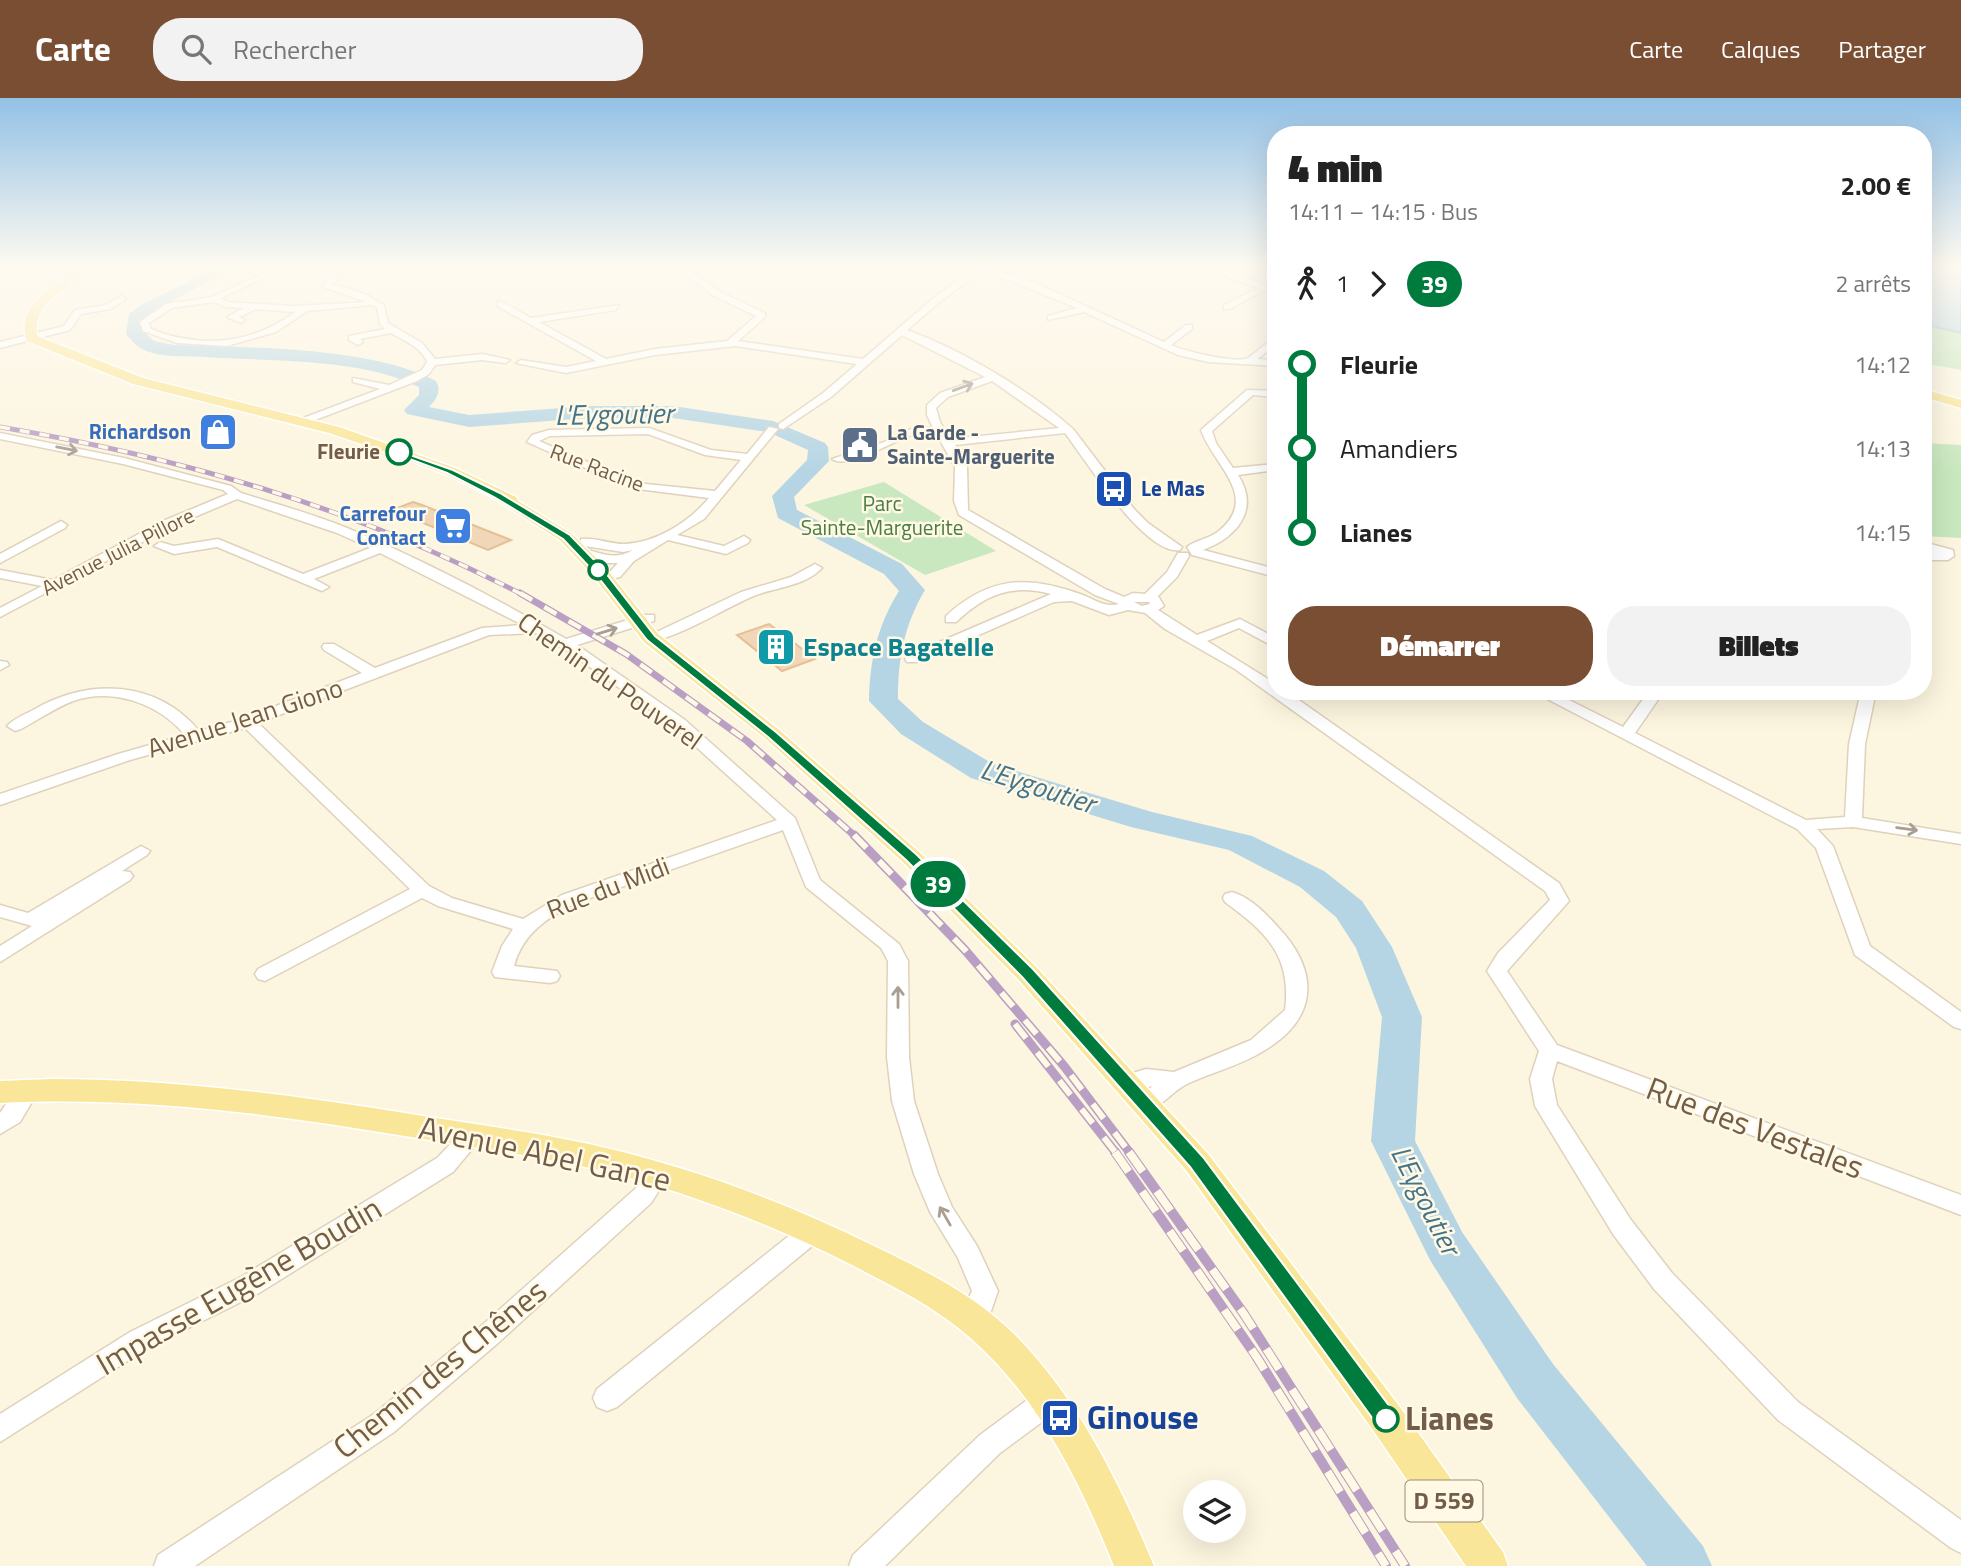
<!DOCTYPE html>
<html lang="fr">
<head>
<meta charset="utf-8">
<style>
  body { margin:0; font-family:"Titillium Web",sans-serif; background:#f2f2f2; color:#222; height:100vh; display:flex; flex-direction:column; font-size:26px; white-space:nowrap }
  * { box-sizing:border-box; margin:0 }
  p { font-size:23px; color:#767676 }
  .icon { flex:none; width:38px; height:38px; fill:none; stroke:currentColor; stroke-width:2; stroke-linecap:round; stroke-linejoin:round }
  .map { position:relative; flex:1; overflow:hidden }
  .drawer { position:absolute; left:1267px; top:28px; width:665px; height:574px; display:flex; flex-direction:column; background:#fff; border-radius:28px; box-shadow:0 7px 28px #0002 }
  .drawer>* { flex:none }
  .badge { padding:0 14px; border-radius:23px; font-size:24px; line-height:46px }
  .controls { position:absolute; left:1183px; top:1382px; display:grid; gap:14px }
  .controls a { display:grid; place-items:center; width:63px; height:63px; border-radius:50%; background:#fff; box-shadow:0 7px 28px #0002; font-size:35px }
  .map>.badge { position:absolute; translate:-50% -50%; box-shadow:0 0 0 4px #fff }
  .legs { display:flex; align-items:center; gap:10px; height:77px; padding:0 21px; font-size:23px }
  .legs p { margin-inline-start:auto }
  .head { display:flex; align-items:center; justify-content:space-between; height:119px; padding:0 21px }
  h1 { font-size:38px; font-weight:800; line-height:52px }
  .primary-button { display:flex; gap:14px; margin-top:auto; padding:14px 21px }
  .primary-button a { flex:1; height:80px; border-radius:28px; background:#7a4e32; color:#fff; font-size:28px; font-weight:800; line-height:80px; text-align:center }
  .primary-button a+a { background:#f2f2f2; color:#222 }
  ul { padding:0 21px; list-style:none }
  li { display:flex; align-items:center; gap:24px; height:84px; font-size:26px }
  li i { display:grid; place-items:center; width:10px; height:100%; margin:0 9px; background:currentColor }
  li i::after { content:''; width:18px; height:18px; margin:-9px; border:5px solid; border-radius:50%; background:#fff }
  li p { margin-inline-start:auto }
  li:first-child i { background:linear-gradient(#0000 50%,currentColor 0) }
  li:last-child i { background:linear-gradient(currentColor 50%,#0000 0) }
  header { display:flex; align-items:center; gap:42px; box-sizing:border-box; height:98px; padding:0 35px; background:#7a4e32; color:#fff }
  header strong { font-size:33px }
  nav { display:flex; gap:38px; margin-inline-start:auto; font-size:24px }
  .search { width:490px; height:63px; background:#f2f2f2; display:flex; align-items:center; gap:18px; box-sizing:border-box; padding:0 24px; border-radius:28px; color:#767676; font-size:26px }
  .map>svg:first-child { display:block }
  .green { fill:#c9e8bf }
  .water { fill:#b5d5e4; stroke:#9bc3d6; stroke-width:2 }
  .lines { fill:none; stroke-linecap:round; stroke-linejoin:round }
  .river { fill:#b5d5e4; fill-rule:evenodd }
  .building { fill:#f1d7b7; stroke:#e3c198; stroke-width:2 }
  .minor-casing { stroke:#dfd2bc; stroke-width:3 }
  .major-casing { stroke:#fff; stroke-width:3 }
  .minor { fill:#fff; fill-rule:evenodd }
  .major { fill:#fae698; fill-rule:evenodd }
  .rail-far3-casing { stroke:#b99fc3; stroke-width:5 }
  .rail-far2-casing { stroke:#b99fc3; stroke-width:7 }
  .rail-far1-casing { stroke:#b99fc3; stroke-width:9 }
  .rail-casing { stroke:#b99fc3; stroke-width:10 }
  .rail-far3 { stroke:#fff9e5; stroke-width:3.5; stroke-dasharray:10; stroke-linecap:butt }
  .rail-far2 { stroke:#fff9e5; stroke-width:4.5; stroke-dasharray:14; stroke-linecap:butt }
  .rail-far1 { stroke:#fff9e5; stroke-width:6; stroke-dasharray:18; stroke-linecap:butt }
  .rail { stroke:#fff9e5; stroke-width:8; stroke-dasharray:24; stroke-linecap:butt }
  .oneway { stroke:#aa9e91 }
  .line-1 { fill:#007b3e; stroke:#fff; stroke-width:2 }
  .stop-1-dot { fill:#fff; stroke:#007b3e; stroke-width:3.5 }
  .labels { text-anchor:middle; stroke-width:5; stroke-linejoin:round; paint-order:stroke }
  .far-shop-label { font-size:21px; font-weight:bold; fill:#366cbe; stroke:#fff9e5; text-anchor:end }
  .far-service-label { font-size:21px; font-weight:bold; fill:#4e5e75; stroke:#fff9e5; text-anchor:start }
  .far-stop-label { font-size:21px; font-weight:bold; fill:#715d48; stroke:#fff9e5; text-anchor:end }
  .far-street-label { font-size:21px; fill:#715d48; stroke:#fff9e5 }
  .far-transit-label { font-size:21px; font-weight:bold; fill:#164399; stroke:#fff9e5; text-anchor:start }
  .far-park-label { font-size:21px; fill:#4a7d42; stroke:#fff9e5 }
  .shield { fill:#fff9e5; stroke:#9c8c77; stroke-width:2 }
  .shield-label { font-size:24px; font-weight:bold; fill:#715d48 }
  .culture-label { font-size:26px; font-weight:bold; fill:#0d838f; stroke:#fff9e5; text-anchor:start }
  .street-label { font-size:26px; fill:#715d48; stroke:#fff9e5 }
  .water-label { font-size:28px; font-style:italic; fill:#44748b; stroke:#fff9e5 }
  .near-street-label { font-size:32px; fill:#715d48; stroke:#fff9e5 }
  .near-transit-label { font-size:32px; font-weight:bold; fill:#164399; stroke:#fff9e5; text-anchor:start }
  .near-stop-label { font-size:32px; font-weight:bold; fill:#715d48; stroke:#fff9e5; text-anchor:start }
</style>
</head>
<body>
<header>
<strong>Carte</strong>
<div class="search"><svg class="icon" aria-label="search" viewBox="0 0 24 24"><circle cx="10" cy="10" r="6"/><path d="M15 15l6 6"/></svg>Rechercher</div>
<nav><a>Carte</a><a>Calques</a><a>Partager</a></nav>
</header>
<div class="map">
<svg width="1961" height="1468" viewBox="0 0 1961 1468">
  <rect width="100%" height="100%" fill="#fcf5df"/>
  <path class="green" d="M1923 226 1961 235V272L1923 265Z
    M1923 345 1961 347V440L1923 438Z
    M884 384 996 453 925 477 804 407Z"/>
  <path class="water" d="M1923 169H1961V235L1923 226Z"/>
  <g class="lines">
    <path class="river" d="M218 169H236L155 212 143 222 144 234 154 243 174 247C251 250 368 248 436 283 442 293 436 302 429 309L469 317 589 308H673L773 323 825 345 828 349 829 363 794 399 797 412 902 466 925 492C904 527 898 561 898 601L923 624 993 666 1152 714 1252 738 1324 773 1362 803 1392 849 1422 919 1415 1043 1462 1134 1553 1266 1703 1448 1712 1468H1647L1517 1300 1430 1162 1371 1043 1382 919 1356 850 1336 819 1300 789 1229 752 1131 729 971 680 901 636 869 603C870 562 877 528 899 493L884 476 778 420 772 398 807 362 808 352 768 334 673 320H589L469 329 407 316 404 312 419 297V289C363 260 270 263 206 259 187 258 160 260 142 251 136 248 130 241 126 236L129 216 143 206Z"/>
  </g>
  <path class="building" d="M413 404 422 407 511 442 488 452 392 412Z
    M769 526 780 534 815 561 782 573 737 537Z"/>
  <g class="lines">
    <defs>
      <path id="minor" d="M277 169H287L221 200 228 204 294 208 367 204 323 189V185L336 178 340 180 332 186 365 196 384 207 388 225 422 245 435 261 482 256 510 262 505 265 482 262 435 267 429 276 417 283 302 327 298 326V322L380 291 353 284V280L389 287 422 272 427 264C421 249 405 243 391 235L360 241 363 244 358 247 349 242V238L385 231 380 226 377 210 373 207 307 213 276 234 227 248 177 245 143 233 140 224 166 206 212 199ZM214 204 226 209 244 210 227 219 241 225 245 222 239 219 256 211 295 214C252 246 201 251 151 231L149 225 172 210Z
        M677 169H686L720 194 765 215V219L738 243 863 261 936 198 977 169H989L1040 187 1164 244 1186 227H1192V231L1171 247C1184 253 1236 266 1248 260 1257 254 1265 245 1276 240V247L1257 261 1276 262V268L1208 264 1178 257 1084 214 1048 222V218L1077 210 983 172 942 202 907 232C962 252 1029 292 1073 331L1134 411 1148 425 1182 449 1180 452C1145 458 1085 361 1065 335L955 347 967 369 968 412 1105 491 1124 499 1133 495 1145 496 1167 474 1178 455H1188L1189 458 1177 479 1158 498 1164 508 1158 512 1197 537 1240 521 1276 540V550L1239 530 1207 543 1276 586V593H1286L1559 785 1569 803 1507 873 1557 947 1961 1097V1117L1557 963 1552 981 1557 1007 1631 1122 1672 1175 1798 1304 1961 1422V1455L1951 1450 1778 1322 1654 1191 1613 1136 1535 1008 1530 981 1539 953 1487 873 1498 855 1550 802 1545 793 1235 571 1165 531 1145 515 1128 512 1109 517 1072 503 1054 504 917 564H907L905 561 907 558 1051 496C1012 485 984 497 956 524H946V518C990 478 1028 477 1083 497 1095 502 1106 510 1119 506L1095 497 959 417 954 403 955 369 937 337C932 336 925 335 920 335 901 337 849 373 832 361L884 344 913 330H933L927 317V307L940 295 985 279 902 237 831 299 783 331 779 330V326L823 295 857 266 735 248 655 257 566 275 516 265 521 262 566 269 596 263 497 208V204H503L531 220 619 207 616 212 539 224 606 261 655 251 727 243 756 218 714 198ZM992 283 1059 330 950 341 940 324 936 310 948 299ZM1134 504H1149L1150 506 1142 508Z
        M1200 169H1211L1268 187 1276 190V195L1265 192 1230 211H1224V207L1258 190Z
        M122 198 126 201 110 211 81 216 70 232 0 250V244L64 228 75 212 105 207Z
        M1247 292 1276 293V299L1253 297 1212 333 1216 345 1233 370 1276 366V372L1238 377C1260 411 1238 439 1203 452L1276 471V479L1192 457 1187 449C1195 442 1210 441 1220 432 1260 398 1213 367 1201 332Z
        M769 329 778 331 704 421 677 437 724 448 744 438 750 442 748 445 726 456 668 442 634 463 620 479 615 480 608 476 618 465H599L576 454 582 450C600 455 615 463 633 452L623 454 585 448 581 447V441C595 439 610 446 624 446 656 445 689 424 709 400L630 390 527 344 532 337 549 332 649 330 711 352 747 356ZM648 336 705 357 741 362 715 393 636 385 539 343 550 338Z
        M0 335 124 360 231 388 241 395C276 406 313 416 347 430 423 462 496 500 566 541L644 517H654V523L577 547 685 622 795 720 820 782 899 846 908 863 909 959 914 1003 938 1076 952 1109 977 1148 998 1193 990 1216 981 1229 972 1232 963 1229 959 1221 972 1193 958 1160 930 1114 914 1076 892 1003 887 959 888 863 881 850 806 789 783 732 576 805C547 820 523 835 514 868L557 873 560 878 557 883 550 885 495 879 492 874 502 848 513 831 438 808 422 800 265 883 258 881 255 876 258 871 410 791 245 630 130 662 0 707V696L118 656 185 637C159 606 113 589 73 603 55 610 38 622 21 631L15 633 7 628C14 620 26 616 35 611 89 580 157 582 199 633L242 621 362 575 324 552 322 549 324 546H334L375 570 482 530 523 527 380 455 314 481 329 489 322 493 217 449 174 456 154 448 160 444 174 448 218 441 303 476 370 450 337 435 237 401 171 429 0 519V510L42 488 0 480V472L53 482 163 423 228 396 223 392 123 366 0 341ZM536 535 570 555 673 628 777 722 562 797 523 821 452 800 429 788 258 625 489 537Z
        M61 423 67 427 65 430 0 465V456Z
        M1923 444 1953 452 1954 458 1948 462H1923V454H1931L1923 452Z
        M815 466 822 470C804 489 774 489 751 499 718 514 687 535 651 544L644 540 741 494 791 479Z
        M0 563 7 564 9 567 0 572Z
        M1532 593H1551L1623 629 1649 593H1664L1635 635 1806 722 1845 719 1849 646 1861 593H1876L1865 646 1862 720 1961 736V746L1853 729 1817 731 1833 748 1870 848 1961 914V931L1954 929 1855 857 1816 750 1797 731Z
        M141 748 150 753 147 757 122 773 130 774 133 778 130 782 0 864V848L32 828 0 819V807L28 815Z
        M1232 794C1253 800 1271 821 1285 837 1321 881 1313 923 1265 952 1242 967 1212 974 1187 986 1170 994 1157 1017 1137 1011L1134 1005 1137 999 1153 988 1128 993 1120 991 1117 985 1120 979 1146 971 1174 974 1251 942 1285 912C1292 858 1266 834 1225 804L1223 800 1225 796Z
        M28 984 36 986 39 992 20 1024 0 1036V1015L20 986Z
        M472 1029 480 1032 483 1038 453 1074 259 1195 148 1250 0 1344V1316L130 1234 241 1179 437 1060 464 1032Z
        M658 1067 666 1069 670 1076 651 1105 498 1245 394 1334 195 1468H154L158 1457 374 1316 480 1229 635 1091 650 1069Z
        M814 1122 823 1125 826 1132 823 1139 617 1309 607 1313 597 1309 593 1300 597 1291 805 1125Z
        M1048 1290 1058 1294 1062 1303 1058 1312 1000 1355 885 1468H849L853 1457 980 1337 1038 1294Z"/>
      <path id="major" d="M84 169H96C73 190 32 200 37 238L143 280 339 329 455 370 516 399 518 403 572 436 604 468 658 536 779 632 919 754 1036 869 1208 1056 1399 1308 1503 1454 1508 1468H1466L1373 1332 1186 1072 1018 881 903 764 765 640 644 544 592 476 560 442 490 398 445 376 394 357 329 335 133 286 27 243C13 207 60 184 84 169Z
        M1241 169 1276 170V176Z
        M1923 291 1961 302V310L1923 299Z
        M52 981C173 981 291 997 411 1016 470 1026 530 1033 589 1046 688 1068 783 1103 874 1148 924 1172 975 1197 1015 1237 1079 1302 1119 1385 1154 1468H1114C1079 1381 1035 1292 961 1232 928 1205 888 1186 850 1166 767 1124 680 1091 590 1070 531 1057 471 1049 411 1039 274 1016 139 998 0 1005V983Z"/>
    </defs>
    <use href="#minor" class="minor-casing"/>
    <use href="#major" class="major-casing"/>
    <use href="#minor" class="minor"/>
    <use href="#major" class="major"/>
    <defs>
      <path id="rail-far3" d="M0 329C183 360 358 411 523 497"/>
      <path id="rail-far2" d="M520 495 626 556 747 643 856 739"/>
      <path id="rail-far1" d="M854 737 965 852 1064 968 1130 1055
        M1015 926 1116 1055"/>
      <path id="rail" d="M1115 1054 1256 1258 1386 1468
        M1129 1054 1244 1216 1405 1468"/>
    </defs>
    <use href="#rail-far3" class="rail-far3-casing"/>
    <use href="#rail-far2" class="rail-far2-casing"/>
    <use href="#rail-far1" class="rail-far1-casing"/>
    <use href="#rail" class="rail-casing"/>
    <use href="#rail-far3" class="rail-far3"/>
    <use href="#rail-far2" class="rail-far2"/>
    <use href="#rail-far1" class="rail-far1"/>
    <use href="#rail" class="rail"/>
  </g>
  <defs><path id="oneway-shaft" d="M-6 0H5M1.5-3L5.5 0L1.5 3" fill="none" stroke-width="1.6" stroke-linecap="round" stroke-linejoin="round" transform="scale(1.75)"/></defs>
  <g class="oneway">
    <use href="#oneway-shaft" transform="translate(963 289) rotate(-20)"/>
    <use href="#oneway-shaft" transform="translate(67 351) rotate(11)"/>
    <use href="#oneway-shaft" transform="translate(607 533) rotate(-17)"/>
    <use href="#oneway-shaft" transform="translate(1907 731) rotate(8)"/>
    <use href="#oneway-shaft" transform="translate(898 899) rotate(-90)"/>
    <use href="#oneway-shaft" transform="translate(945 1118) rotate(-120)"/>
  </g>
  <linearGradient id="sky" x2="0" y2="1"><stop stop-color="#93c1e6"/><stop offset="0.45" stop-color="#fefaf1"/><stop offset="1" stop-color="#fefaf1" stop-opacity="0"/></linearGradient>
  <rect width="1961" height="374" fill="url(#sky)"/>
  <path class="line-1" d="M396 352 453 372 500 395 570 437 601 469 655 538 776 634 916 756 1033 871 1203 1059 1393 1313 1397 1321 1393 1328 1386 1331 1378 1328 1190 1069 1022 879 906 762 768 639 647 542 594 474 563 441 494 399 447 375 396 356Z"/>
  <defs>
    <symbol id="shop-square" viewBox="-11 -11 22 22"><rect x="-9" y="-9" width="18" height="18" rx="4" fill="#3f7fe0" stroke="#fff9e5"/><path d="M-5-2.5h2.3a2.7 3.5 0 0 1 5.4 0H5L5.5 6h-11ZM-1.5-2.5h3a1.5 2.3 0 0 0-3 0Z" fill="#fff"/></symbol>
    <symbol id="civic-square" viewBox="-11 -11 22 22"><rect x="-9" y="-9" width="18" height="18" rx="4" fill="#5c6f8a" stroke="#fff9e5"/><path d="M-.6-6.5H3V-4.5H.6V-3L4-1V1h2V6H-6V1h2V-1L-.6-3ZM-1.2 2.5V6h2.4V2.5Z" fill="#fff"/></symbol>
    <symbol id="bus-square" viewBox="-11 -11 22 22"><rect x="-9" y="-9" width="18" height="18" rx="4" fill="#1a4fb4" stroke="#fff9e5"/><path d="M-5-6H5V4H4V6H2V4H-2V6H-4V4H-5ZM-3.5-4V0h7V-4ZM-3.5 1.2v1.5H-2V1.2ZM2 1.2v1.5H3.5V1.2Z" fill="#fff"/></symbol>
    <symbol id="supermarket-square" viewBox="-11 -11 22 22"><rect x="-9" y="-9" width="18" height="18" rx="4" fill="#3f7fe0" stroke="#fff9e5"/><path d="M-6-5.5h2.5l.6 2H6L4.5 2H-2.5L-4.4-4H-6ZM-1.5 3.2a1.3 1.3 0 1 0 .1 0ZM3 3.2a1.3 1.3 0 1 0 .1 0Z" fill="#fff"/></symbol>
    <symbol id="building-square" viewBox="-11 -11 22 22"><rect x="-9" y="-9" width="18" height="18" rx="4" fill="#0f9aa8" stroke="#fff9e5"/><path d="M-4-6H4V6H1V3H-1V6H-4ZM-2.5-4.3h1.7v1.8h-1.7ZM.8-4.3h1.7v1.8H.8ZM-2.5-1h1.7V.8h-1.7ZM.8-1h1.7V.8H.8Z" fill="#fff"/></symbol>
  </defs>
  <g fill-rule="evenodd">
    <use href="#shop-square" x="196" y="312" width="44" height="44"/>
    <use href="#civic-square" x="838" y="325" width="44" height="44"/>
    <use href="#bus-square" x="1092" y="369" width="44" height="44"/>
    <use href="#supermarket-square" x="431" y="406" width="44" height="44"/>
    <use href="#building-square" x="754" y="527" width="44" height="44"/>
    <use href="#bus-square" x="1038" y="1298" width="44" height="44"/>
  </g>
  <g class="stop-1-dot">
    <circle cx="399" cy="354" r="12"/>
    <circle cx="598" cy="472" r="9"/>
    <circle cx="1386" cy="1321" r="12"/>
  </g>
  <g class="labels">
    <g class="far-shop-label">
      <text x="191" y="341">Richardson</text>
      <text x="426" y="423">Carrefour<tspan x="426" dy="24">Contact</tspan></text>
    </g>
    <g class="far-service-label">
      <text x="887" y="342">La Garde -<tspan x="887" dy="24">Sainte-Marguerite</tspan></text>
    </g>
    <g class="far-stop-label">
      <text x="380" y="361">Fleurie</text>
    </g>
    <g class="far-street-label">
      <text transform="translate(597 370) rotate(21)" y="7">Rue Racine</text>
      <text transform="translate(118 454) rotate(-27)" y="7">Avenue Julia Pillore</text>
    </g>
    <g class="far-transit-label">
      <text x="1141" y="398">Le Mas</text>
    </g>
    <g class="far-park-label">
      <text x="882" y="413">Parc<tspan x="882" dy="24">Sainte-Marguerite</tspan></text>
    </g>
    <rect class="shield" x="1405.5" y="1382.5" width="77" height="41" rx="5"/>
    <g class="shield-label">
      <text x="1444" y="1411">D 559</text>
    </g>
    <g class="culture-label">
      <text x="803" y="558">Espace Bagatelle</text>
    </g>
    <g class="street-label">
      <text transform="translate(610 583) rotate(35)" y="9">Chemin du Pouverel</text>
      <text transform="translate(245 620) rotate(-18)" y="9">Avenue Jean Giono</text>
      <text transform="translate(608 790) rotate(-21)" y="9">Rue du Midi</text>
    </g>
    <g class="water-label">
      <text transform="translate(614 316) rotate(-1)" y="10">L'Eygoutier</text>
      <text transform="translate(1038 688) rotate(18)" y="10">L'Eygoutier</text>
      <text transform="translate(1426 1102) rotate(63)" y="10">L'Eygoutier</text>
    </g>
    <g class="near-street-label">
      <text transform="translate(1755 1030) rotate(21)" y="11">Rue des Vestales</text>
      <text transform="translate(545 1056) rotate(12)" y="11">Avenue Abel Gance</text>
      <text transform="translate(239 1188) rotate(-30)" y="11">Impasse Eugène Boudin</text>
      <text transform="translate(440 1271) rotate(-39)" y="11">Chemin des Chênes</text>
    </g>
    <g class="near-transit-label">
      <text x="1087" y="1331">Ginouse</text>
    </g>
    <g class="near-stop-label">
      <text x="1405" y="1332">Lianes</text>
    </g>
  </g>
</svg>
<div class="controls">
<a><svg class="icon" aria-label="layers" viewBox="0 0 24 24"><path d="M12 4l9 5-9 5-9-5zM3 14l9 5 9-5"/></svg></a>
</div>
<b class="badge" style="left:938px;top:786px;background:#007b3e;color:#fff">39</b>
<section class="drawer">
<div class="head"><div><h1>4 min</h1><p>14:11 – 14:15 · Bus</p></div><b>2.00 €</b></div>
<div class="legs"><svg class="icon" aria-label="walk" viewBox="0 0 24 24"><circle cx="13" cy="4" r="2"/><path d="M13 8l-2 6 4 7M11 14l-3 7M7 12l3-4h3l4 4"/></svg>1<svg class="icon" aria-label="forward" viewBox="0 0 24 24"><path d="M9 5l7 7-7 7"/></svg><b class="badge" style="background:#007b3e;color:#fff">39</b><p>2 arrêts</p></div>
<ul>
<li><i style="color:#007b3e"></i><b>Fleurie</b><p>14:12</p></li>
<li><i style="color:#007b3e"></i><span>Amandiers</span><p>14:13</p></li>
<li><i style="color:#007b3e"></i><b>Lianes</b><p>14:15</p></li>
</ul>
<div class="primary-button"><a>Démarrer</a><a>Billets</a></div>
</section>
</div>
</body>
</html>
